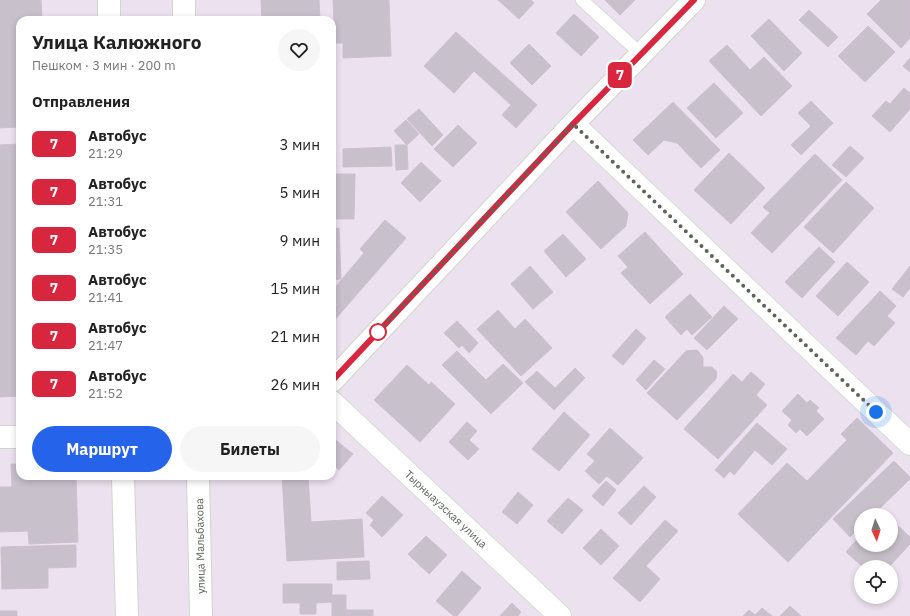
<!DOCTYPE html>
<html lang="ru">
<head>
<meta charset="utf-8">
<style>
  body { margin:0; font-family:"IBM Plex Sans",sans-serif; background:#f6f6f6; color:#222; height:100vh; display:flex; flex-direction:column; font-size:15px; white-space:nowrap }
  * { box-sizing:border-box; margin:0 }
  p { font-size:13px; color:#767676 }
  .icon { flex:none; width:22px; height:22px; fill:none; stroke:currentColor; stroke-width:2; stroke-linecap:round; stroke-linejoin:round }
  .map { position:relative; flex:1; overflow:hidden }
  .sheet { position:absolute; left:16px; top:16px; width:320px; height:464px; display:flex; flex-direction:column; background:#fff; border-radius:12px; box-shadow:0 2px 6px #0003 }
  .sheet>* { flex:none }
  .badge { padding:0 8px; border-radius:6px; font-size:14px; line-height:26px }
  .needle { width:26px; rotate:176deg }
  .fabs { position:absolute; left:854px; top:508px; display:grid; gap:8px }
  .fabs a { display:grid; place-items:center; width:44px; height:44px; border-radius:50%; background:#fff; box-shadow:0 2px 6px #0003; font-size:20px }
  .you { position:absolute; width:20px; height:20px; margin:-10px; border:3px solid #fff; border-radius:50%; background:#1a73e8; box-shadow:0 0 0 6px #1a73e833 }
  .map>.badge { position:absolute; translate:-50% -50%; box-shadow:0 0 0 2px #fff }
  h2 { padding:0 16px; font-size:15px; line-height:36px }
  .round { display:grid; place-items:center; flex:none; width:42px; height:42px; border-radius:21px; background:#f6f6f6 }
  .overview { display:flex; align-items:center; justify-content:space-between; height:68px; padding:0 16px }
  h1 { font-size:19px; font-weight:700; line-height:30px }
  .action { display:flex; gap:8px; margin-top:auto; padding:8px 16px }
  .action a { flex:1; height:46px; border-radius:24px; background:#2563eb; color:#fff; font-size:16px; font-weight:700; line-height:46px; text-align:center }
  .action a+a { background:#f6f6f6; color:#222 }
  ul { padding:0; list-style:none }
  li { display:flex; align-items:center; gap:12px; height:48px; padding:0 16px }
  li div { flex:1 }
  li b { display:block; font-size:15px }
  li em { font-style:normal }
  li .badge { min-width:44px; font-weight:700; text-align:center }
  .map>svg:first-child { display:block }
  .building { fill:#c8c0cb; stroke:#cebfd3 }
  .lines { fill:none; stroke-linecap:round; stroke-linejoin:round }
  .lane-casing { stroke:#d6dcd4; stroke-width:14 }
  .street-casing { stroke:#d6dcd4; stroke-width:24 }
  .secondary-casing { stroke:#cfd6cc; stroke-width:24 }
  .lane { stroke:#fff; stroke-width:12 }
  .street { stroke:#fff; stroke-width:22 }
  .secondary { stroke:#fff; stroke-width:22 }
  .line-casing { stroke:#fff; stroke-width:9 }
  .line { stroke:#d7263d; stroke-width:6 }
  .walk { stroke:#5d6359; stroke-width:4; stroke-dasharray:0 7.2 }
  .stop-dot { fill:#fff; stroke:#d7263d; stroke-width:2 }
  .labels { text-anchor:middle; stroke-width:3; stroke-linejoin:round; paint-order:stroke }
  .street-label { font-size:11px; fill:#5d6359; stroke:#fff }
</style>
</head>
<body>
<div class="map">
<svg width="910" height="616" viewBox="0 0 910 616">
  <rect width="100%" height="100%" fill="#ece1ee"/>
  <path class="building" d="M0 0H41L42 20H20V127L0 128Z
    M261 0H319L320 20H262Z
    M333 0H389L391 56 343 58V43H335Z
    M498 0H531L534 3 519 19Z
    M605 0H635L620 15Z
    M881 0H910V38L901 48 867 14Z
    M809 10 838 37 828 47 799 20Z
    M574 14 599 37 581 56 556 33Z
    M769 19 802 53 784 71 751 36Z
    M868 26 895 52 865 82 838 56Z
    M456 32 537 105 516 128 502 115 511 105 474 71 454 93 424 66Z
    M529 44 551 66 532 85 510 63Z
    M727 45 750 70 764 57 792 86 761 116 709 61Z
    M910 58V72L903 66Z
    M714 83 743 113 716 138 687 108Z
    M904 88 910 93V109L890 132 872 116 886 101 890 104Z
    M811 101 833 123 801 155 791 145 811 126 798 113Z
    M673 102 720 150 701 168 677 143 664 140 648 155 633 140Z
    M419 109 443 135 432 146 407 119Z
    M406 120 419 134 407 145 394 131Z
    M458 125 477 143 453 167 434 149Z
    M20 144V396L0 397V145Z
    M395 145H407L408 169 396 170Z
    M850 146 864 158 846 177 832 165Z
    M391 147 392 166 343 167V149Z
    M729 153 765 188 731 224 694 190Z
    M815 154 842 180 772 253 751 233 770 213 763 207Z
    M421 162 441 181 420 202 401 183Z
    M332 174H355L354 219H332Z
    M598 181 628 213 626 226 601 249 566 212Z
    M846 182 874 208 833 253 804 227Z
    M385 220 406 238 332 323V291L364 253 360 249Z
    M339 228 341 279 332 280V229Z
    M645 232 683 274 650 304 621 273 628 267 618 256Z
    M563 234 586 259 566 277 544 251Z
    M819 247 835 262 802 298 785 282Z
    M847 262 869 282 838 316 816 296Z
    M530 266 553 292 533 309 511 284Z
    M910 266V288L903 297 892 289Z
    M880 291 896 306 887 316 895 323 874 346 868 341 856 355 836 338Z
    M690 294 712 317 692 335 687 329 681 335 665 317Z
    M724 306 738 319 707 350 694 338Z
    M498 310 515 329 525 319 552 348 521 376 477 329Z
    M457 321 478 343 469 353 462 345 459 348 444 333Z
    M636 329 646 338 623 365 612 356Z
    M697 350 703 357V367H712L717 372 716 379 677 420 647 393 686 351Z
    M457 351 486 380 503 364 523 383 491 414 442 365Z
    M654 360 665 369 646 390 636 380Z
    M407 365 429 385 431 382 455 404 420 442 374 400Z
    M575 368 585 378 554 410 525 382 537 371 555 388Z
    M751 372 765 384 756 395 767 405 718 459 684 429 733 374 742 382Z
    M798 394 807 403 810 400 819 408 816 411 824 419 807 436 800 429 796 433 788 425 792 420 782 411Z
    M564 412 590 435 559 471 532 449Z
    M857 418 893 453 788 562 738 514 787 463 807 481 847 440 841 434Z
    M467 422 477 431 469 440 479 449 468 460 449 442Z
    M757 423 787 449 772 465 755 450 734 475 730 471 724 478 715 470Z
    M610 428 643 458 618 485 607 476 599 484 585 471 595 461 587 454Z
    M333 438 353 454 339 470 332 464V440Z
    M894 461 910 477V479L873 515H861V526L850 537 833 519Z
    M11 464H20V476H76L78 542 29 544 28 531 0 532V487H12Z
    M282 476H308L311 522 362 519 364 557 287 561Z
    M606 481 616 490 603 506 592 496Z
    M644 486 656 497 631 525 618 513Z
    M518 492 533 505 517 524 502 512Z
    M382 496 403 515 382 537 370 525 374 520 366 513Z
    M568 498 583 510 562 534 547 521Z
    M665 520 678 531 646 566 660 579 640 602 613 578Z
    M896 524 910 537V544L889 567H863L846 552 861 535V545H891V525Z
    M601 529 619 546 601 565 583 548Z
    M426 536 447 555 429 574 408 554Z
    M76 545V567L48 568V588L2 589 1 547Z
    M369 561 370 579 337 580V562Z
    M462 571 481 588 457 616H454L436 601Z
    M283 584H332V602L316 603V614H300V603H283Z
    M332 595H346V610H373V616H332Z
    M512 603 521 612 518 616H500Z
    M790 606 801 616H780Z
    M762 608 772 616H743L749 610 755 615Z
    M0 611H17V616H0Z"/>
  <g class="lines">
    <defs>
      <path id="lane" d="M582 0 641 54"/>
      <path id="street" d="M573 124 910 444
        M332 402 560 616"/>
      <path id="secondary" d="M109 0V20
        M184 0V20
        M332 381 573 124 694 0
        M0 437H20
        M123 476 127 616
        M198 476 201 616"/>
    </defs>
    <use href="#lane" class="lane-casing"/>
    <use href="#street" class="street-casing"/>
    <use href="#secondary" class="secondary-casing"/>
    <use href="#lane" class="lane"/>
    <use href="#street" class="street"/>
    <use href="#secondary" class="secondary"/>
  </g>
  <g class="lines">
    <defs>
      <path id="line" d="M332 381 573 124 694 0"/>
    </defs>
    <use href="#line" class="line-casing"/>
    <use href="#line" class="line"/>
    <path class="walk" d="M378 332 376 334 573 124 876 412"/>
  </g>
  <circle class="stop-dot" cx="378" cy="332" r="8"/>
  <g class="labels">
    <g class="street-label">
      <text transform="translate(446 509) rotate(43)" y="4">Тырныаузская улица</text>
      <text transform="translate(200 546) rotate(-91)" y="4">улица Мальбахова</text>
    </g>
  </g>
</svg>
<div class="fabs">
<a><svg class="needle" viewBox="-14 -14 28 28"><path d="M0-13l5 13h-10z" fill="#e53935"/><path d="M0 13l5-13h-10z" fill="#767676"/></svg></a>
<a><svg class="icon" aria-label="locate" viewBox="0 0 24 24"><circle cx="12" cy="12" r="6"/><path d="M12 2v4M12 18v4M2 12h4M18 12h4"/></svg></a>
</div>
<div class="you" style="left:876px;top:412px"></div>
<b class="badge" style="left:620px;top:75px;background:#d7263d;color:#fff">7</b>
<section class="sheet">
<div class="overview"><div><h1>Улица Калюжного</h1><p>Пешком · 3 мин · 200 m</p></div><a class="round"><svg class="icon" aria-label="heart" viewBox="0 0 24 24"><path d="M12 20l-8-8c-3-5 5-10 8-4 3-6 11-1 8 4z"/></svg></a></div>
<h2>Отправления</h2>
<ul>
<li><span class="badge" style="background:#d7263d;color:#fff">7</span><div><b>Автобус</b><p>21:29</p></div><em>3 мин</em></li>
<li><span class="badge" style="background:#d7263d;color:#fff">7</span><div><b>Автобус</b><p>21:31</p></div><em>5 мин</em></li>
<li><span class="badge" style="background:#d7263d;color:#fff">7</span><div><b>Автобус</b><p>21:35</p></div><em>9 мин</em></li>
<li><span class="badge" style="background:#d7263d;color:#fff">7</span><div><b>Автобус</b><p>21:41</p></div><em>15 мин</em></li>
<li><span class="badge" style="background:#d7263d;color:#fff">7</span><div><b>Автобус</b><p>21:47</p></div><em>21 мин</em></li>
<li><span class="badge" style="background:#d7263d;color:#fff">7</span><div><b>Автобус</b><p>21:52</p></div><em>26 мин</em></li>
</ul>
<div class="action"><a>Маршрут</a><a>Билеты</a></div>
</section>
</div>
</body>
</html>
